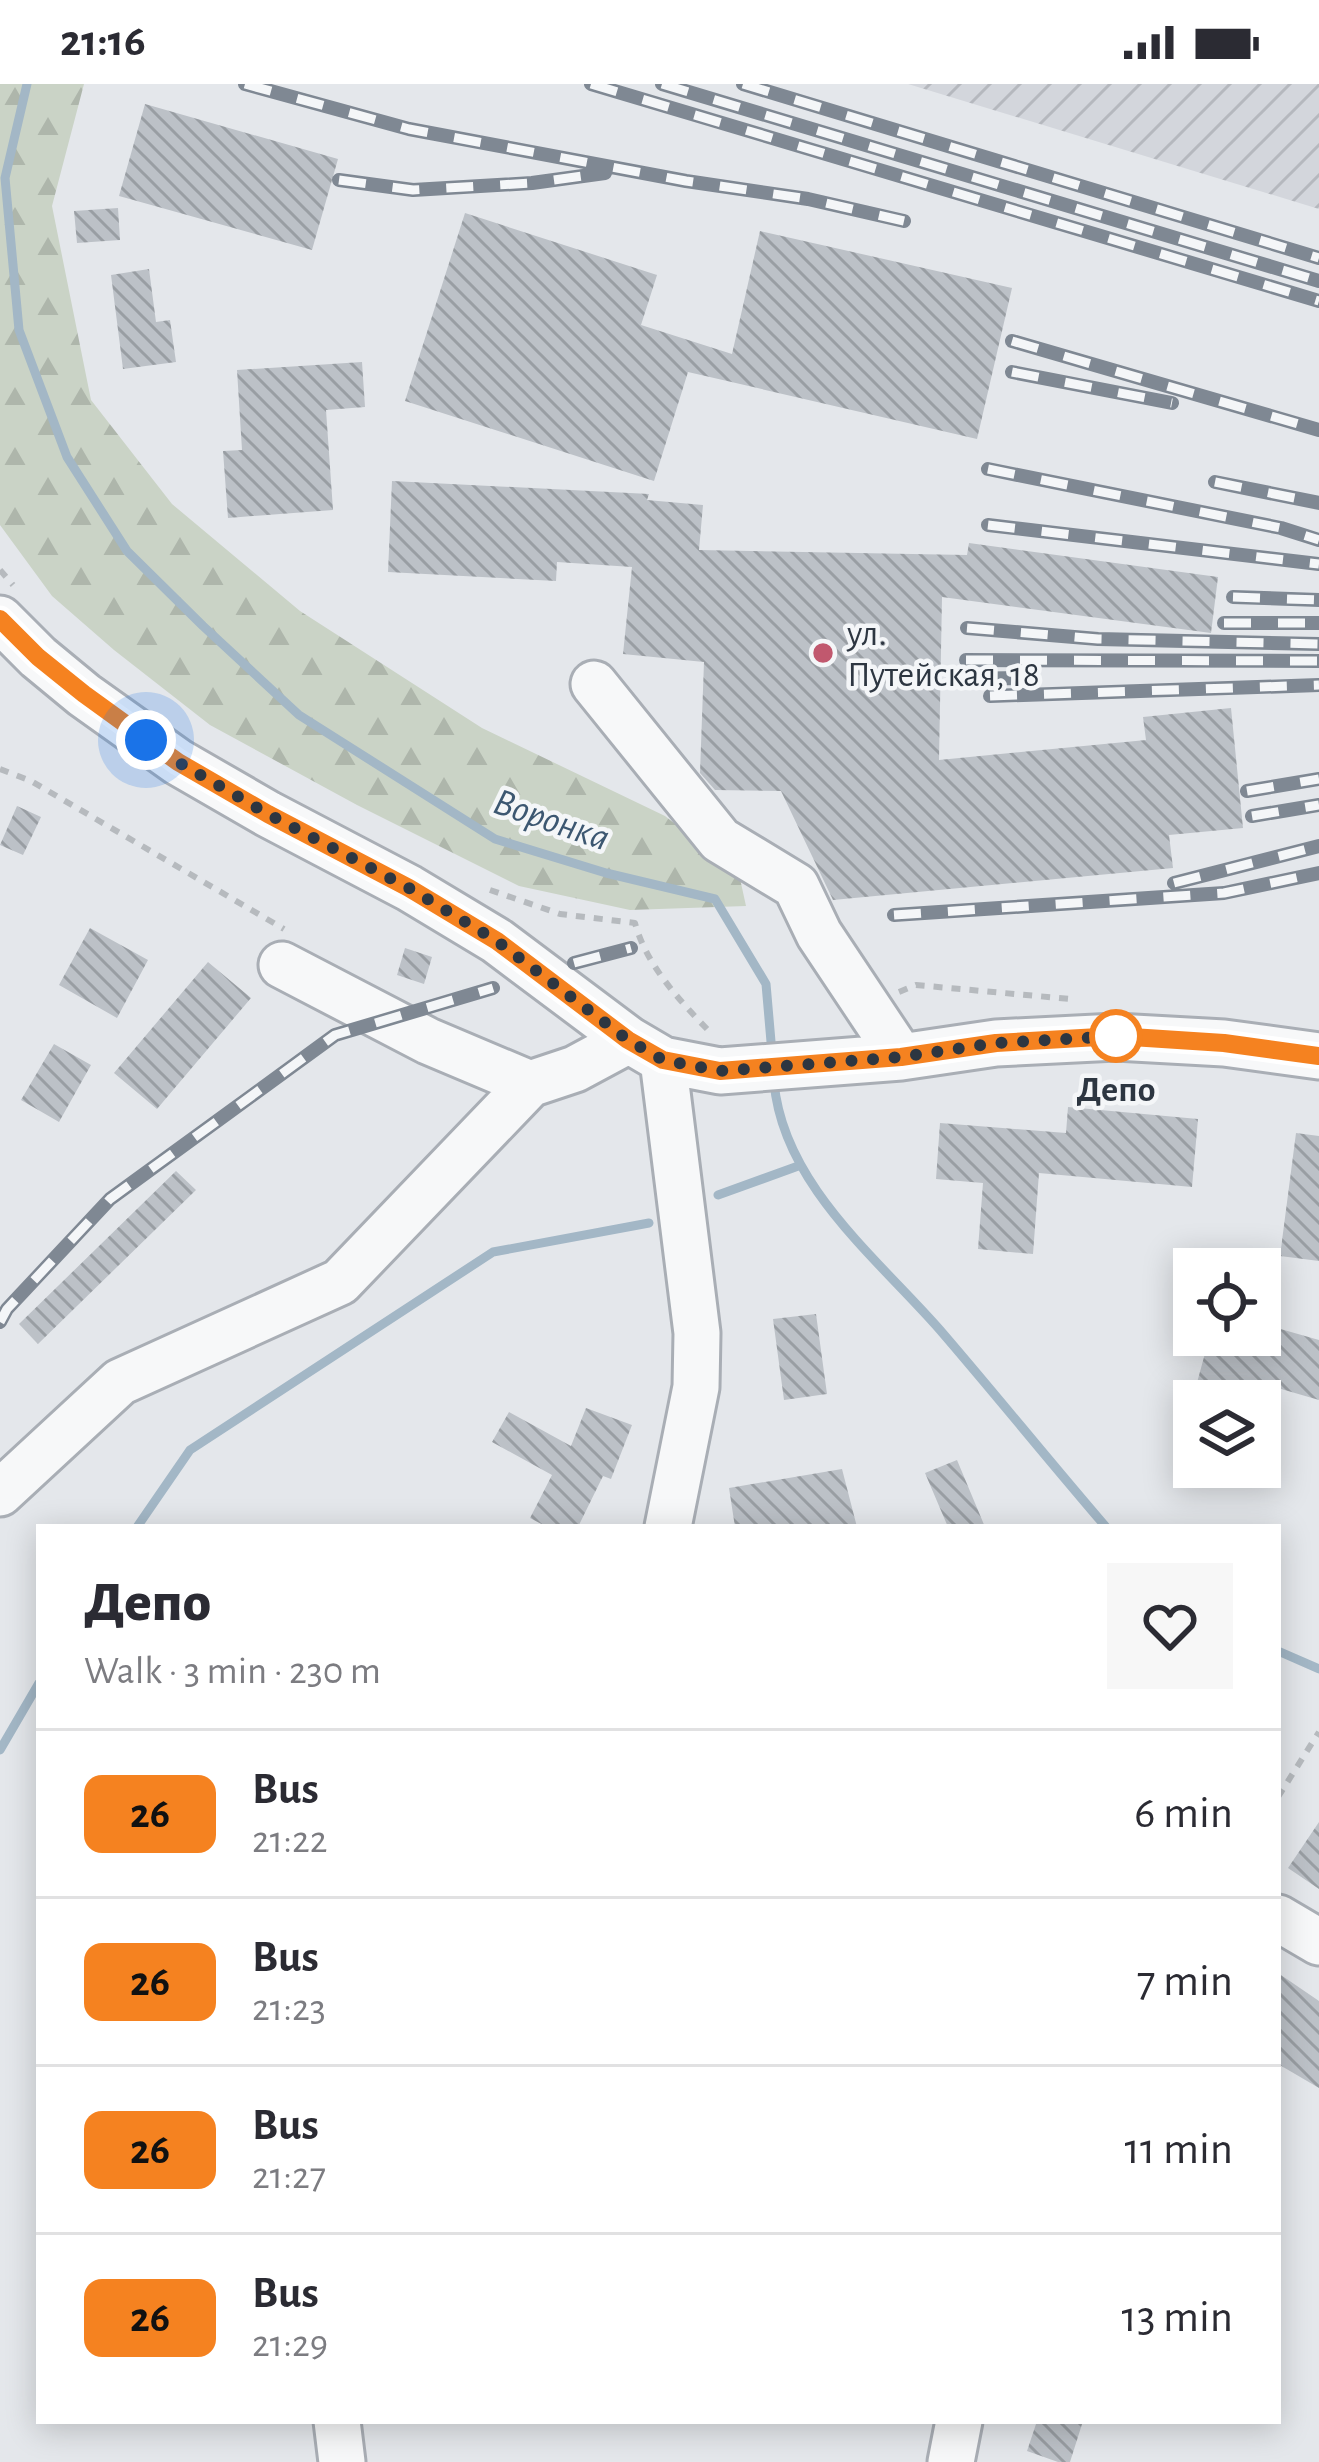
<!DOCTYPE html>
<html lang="en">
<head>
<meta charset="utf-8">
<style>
  body { margin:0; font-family:"Alegreya Sans",sans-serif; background:#f7f7f7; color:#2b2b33; height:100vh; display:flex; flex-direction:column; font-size:45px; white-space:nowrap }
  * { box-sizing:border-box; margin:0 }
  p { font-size:39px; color:#7c7c81 }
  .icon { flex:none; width:66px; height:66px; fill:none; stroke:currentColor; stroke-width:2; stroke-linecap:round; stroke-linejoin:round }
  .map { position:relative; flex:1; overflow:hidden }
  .panel { position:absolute; left:36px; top:1440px; width:1245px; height:900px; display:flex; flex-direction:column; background:#fff; border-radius:0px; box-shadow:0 6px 30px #0003 }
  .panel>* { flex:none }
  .badge { padding:0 24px; border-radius:18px; font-size:42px; line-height:78px }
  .controls { position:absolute; left:1173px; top:1164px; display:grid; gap:24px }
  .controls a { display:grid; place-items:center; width:108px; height:108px; border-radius:0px; background:#fff; box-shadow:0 6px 30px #0003; font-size:60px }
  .you { position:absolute; width:60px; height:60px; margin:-30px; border:9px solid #fff; border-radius:50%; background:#1a73e8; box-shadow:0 0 0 18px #1a73e833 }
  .map>.badge { position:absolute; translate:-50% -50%; box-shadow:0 0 0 6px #fff }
  .round { display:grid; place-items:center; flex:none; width:126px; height:126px; border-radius:0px; background:#f7f7f7 }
  .head { display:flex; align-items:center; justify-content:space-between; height:204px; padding:0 48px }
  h1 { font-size:57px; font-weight:800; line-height:90px }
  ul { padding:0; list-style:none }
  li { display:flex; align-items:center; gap:36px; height:168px; padding:0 48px; border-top:3px solid #e1e1e2 }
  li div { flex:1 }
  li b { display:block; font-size:45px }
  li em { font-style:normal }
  li .badge { min-width:132px; font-weight:700; text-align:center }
  .status { display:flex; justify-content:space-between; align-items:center; height:84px; padding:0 60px; background:#fff; direction:ltr }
  .status svg { height:33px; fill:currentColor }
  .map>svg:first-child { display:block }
  .industrial { fill:url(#industrial-furrows) }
  .forest { fill:url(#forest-firs) }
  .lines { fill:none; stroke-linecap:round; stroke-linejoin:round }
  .stream { stroke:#a3b7c6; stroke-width:9 }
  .building { fill:url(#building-back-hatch) }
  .minor-casing { stroke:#a9aeb5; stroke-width:51 }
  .path { stroke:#b6babe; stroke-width:6; stroke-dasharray:9 9; stroke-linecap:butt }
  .minor { stroke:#f7f8f9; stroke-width:45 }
  .rail-casing { stroke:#7f8893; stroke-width:14 }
  .rail { stroke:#f4f6f8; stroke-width:9; stroke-dasharray:27; stroke-linecap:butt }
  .line-casing { stroke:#fff; stroke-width:27 }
  .line { stroke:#f58220; stroke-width:18 }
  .walk { stroke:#2d3641; stroke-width:12; stroke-dasharray:0 21.6 }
  .poi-dot { fill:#c1586e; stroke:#f4f6f8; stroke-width:4.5 }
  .stop-dot { fill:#fff; stroke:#f58220; stroke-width:6 }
  .labels { text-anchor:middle; stroke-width:9; stroke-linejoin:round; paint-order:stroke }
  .poi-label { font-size:36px; fill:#2d3641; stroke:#f4f6f8; text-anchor:start }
  .stop-label { font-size:36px; font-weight:bold; fill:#2d3641; stroke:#f4f6f8 }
  .water-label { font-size:39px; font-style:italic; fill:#3c5771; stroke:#f4f6f8 }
</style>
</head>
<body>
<div class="status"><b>21:16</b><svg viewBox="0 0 49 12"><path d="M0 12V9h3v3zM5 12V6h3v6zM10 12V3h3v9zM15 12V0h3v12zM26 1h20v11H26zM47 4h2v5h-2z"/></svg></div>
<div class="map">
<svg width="1319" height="2378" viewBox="0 0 1319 2378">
  <defs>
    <pattern id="industrial-furrows" width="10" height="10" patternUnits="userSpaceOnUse" patternTransform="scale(3)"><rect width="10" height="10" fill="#d3d6dc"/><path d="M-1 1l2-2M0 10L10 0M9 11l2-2" fill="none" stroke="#b5b8be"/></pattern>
    <pattern id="forest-firs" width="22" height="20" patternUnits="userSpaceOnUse" patternTransform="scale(3)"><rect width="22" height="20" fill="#cad3c6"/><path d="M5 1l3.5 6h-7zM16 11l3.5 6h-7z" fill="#aeb6ab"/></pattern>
    <pattern id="building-back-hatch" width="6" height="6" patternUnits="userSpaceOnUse" patternTransform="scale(3)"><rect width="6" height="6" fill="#bcc1c7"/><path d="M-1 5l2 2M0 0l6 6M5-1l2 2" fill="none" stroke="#999ea3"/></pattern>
  </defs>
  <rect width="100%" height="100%" fill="#e4e7eb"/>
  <path class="industrial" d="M908 0H1319V125Z"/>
  <path class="forest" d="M0 0H84L52 122 91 316 172 420 300 527 482 644 665 732 739 790 746 822 630 826 519 802 357 721 210 641 114 566 52 512 0 441Z"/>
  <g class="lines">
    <path class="stream" d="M27 0 5 94 19 246 67 373 127 467 203 542 299 631 495 755 606 789 715 815 766 900 772 969
      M774 998C783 1100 876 1173 940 1246 996 1311 1050 1378 1106 1443
      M718 1111 801 1081
      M137 1443 190 1366 493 1168 649 1139
      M1278 1567 1319 1585
      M0 1666 39 1599"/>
  </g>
  <path class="building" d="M145 20 338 75 312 166 119 112Z
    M118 124 120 156 77 159 74 127Z
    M465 129 657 191 641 241 732 270 760 147 1012 204 977 355 688 288 654 397 405 317Z
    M149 185 156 238 170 236 176 278 123 285 111 191Z
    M362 278 365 323 326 326 333 426 228 434 223 367 242 366 237 286Z
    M392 397 649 410 647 416 703 421 699 466 967 471 969 459 1218 493 1211 549 942 513 939 676 1146 656 1143 633 1231 624 1243 744 1169 751 1173 784 833 816 781 707 715 706 700 689 704 578 623 570 632 483 557 478 556 497 388 488Z
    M17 722 41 733 23 771 0 761Z
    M90 844 148 876 117 934 59 901Z
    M405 864 432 873 424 900 397 891Z
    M208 878 251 914 157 1025 114 989Z
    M54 960 91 981 59 1038 21 1016Z
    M1068 1023 1198 1035 1192 1103 1039 1089 1033 1170 978 1165 983 1099 936 1095 940 1039 1066 1049Z
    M1296 1049 1319 1052V1177L1280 1172Z
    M176 1087 196 1106 38 1260 19 1240Z
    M816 1230 827 1310 784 1316 773 1235Z
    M1260 1239 1319 1256V1316L1250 1296 1245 1317H1192L1210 1251H1260Z
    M586 1324 632 1341 611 1395 603 1392 578 1443H547L530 1434 552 1391 492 1358 509 1328 571 1362Z
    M957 1376 985 1443H948L925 1389Z
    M842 1385 857 1443H735L729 1404Z
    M1319 1738V1805L1288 1784Z
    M1278 1889 1319 1917V2004L1278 1980Z
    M1037 2337H1083L1070 2378H1058L1027 2367Z"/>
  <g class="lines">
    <defs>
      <path id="minor" d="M0 535 38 573 84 611 178 678 268 730 409 804 497 857 629 956 663 976 720 987 901 973 996 959 1116 953 1224 959 1319 972
        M594 600 720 756 796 802 819 850 901 973
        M282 881 428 957 530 1000
        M663 976 697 1249 696 1303 668 1443
        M0 1409 120 1298 340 1198 530 1000 575 985 629 956
        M1278 1834 1319 1858
        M337 2337 342 2378
        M951 2378 959 2337"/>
    </defs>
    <use href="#minor" class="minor-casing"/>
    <path class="path" d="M0 486 13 501
      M0 685 31 697 284 845
      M490 806 560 830 635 839C646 880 678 915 708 946
      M899 908 916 901 1070 915
      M1278 1713 1319 1648"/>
    <use href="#minor" class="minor"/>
    <defs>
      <path id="rail" d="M245 0 409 45 686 97 808 115 904 137
        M591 0 1319 217
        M662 0 1319 197
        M743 0 1319 174
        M339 96 413 106 532 99 605 89
        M1012 257 1319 346
        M1012 288 1172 319
        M988 385 1281 444 1319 456
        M1215 398 1319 419
        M988 441 1319 480
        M1233 513 1319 516
        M1224 539H1319
        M967 544 1098 555 1319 560
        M966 576 1319 577
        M964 595 1019 594
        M990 612 1319 601
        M1247 707 1319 695
        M1252 732 1319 721
        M1174 799 1319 762
        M894 831 1224 809 1319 789
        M574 879 631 864
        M0 1238 7 1225 110 1115 335 951 493 904"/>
    </defs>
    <use href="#rail" class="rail-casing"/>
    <use href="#rail" class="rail"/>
  </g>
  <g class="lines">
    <defs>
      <path id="line" d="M0 535 38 573 84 610 178 678 268 730 409 804 497 857 628 956 663 976 720 987 901 973 996 959 1116 952 1224 959 1319 972"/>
    </defs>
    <use href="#line" class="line-casing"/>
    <use href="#line" class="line"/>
    <path class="walk" d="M146 656 178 678 268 730 409 804 497 857 628 956 663 976 720 987 901 973 996 959 1116 952"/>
  </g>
  <circle class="poi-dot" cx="823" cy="569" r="12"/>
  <circle class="stop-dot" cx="1116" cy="952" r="24"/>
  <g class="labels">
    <g class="poi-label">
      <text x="847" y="561">ул.<tspan x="847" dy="41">Путейская, 18</tspan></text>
    </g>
    <g class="stop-label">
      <text x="1116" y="1017">Депо</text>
    </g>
    <g class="water-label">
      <text transform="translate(552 734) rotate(19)" y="14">Воронка</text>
    </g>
  </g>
</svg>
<div class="controls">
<a><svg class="icon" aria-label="locate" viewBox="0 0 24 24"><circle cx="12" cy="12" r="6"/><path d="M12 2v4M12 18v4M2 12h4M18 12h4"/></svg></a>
<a><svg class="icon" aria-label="layers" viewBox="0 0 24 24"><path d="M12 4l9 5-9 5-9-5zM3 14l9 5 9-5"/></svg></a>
</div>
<div class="you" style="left:146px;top:656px"></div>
<section class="panel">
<div class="head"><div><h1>Депо</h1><p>Walk · 3 min · 230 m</p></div><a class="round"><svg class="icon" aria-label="heart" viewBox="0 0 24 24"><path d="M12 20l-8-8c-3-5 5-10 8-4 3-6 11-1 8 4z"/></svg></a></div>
<ul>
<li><span class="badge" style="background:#f58220;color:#111">26</span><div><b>Bus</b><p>21:22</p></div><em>6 min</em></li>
<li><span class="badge" style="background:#f58220;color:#111">26</span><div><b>Bus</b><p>21:23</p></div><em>7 min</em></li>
<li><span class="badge" style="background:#f58220;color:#111">26</span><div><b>Bus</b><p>21:27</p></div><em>11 min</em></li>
<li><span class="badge" style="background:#f58220;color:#111">26</span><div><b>Bus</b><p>21:29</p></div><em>13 min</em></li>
</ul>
</section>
</div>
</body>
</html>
